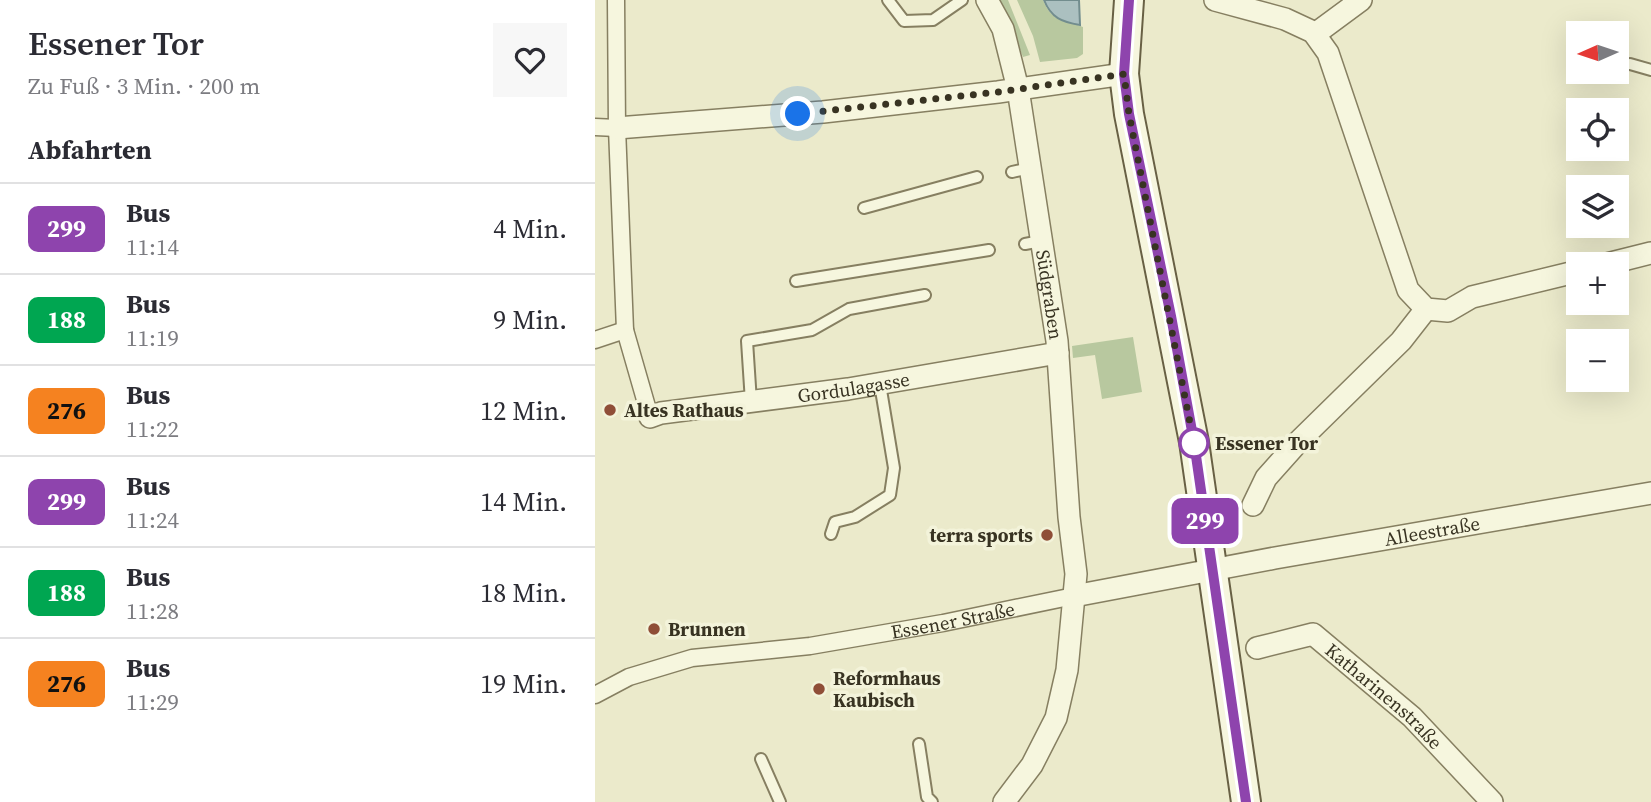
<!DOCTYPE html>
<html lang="de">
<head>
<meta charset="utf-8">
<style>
  body { margin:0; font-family:"Source Serif 4",serif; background:#f7f7f7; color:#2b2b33; height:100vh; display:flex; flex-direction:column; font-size:26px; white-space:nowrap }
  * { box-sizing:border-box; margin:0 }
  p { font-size:23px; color:#7c7c81 }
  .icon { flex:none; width:38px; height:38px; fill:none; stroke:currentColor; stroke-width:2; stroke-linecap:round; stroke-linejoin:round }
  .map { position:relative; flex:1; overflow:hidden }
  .details { display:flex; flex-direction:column; background:#fff; width:595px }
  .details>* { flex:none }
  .badge { padding:0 14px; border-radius:10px; font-size:24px; line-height:46px }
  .needle { width:46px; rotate:267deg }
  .tools { position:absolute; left:971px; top:21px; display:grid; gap:14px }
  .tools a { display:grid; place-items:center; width:63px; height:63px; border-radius:0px; background:#fff; box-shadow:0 7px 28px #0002; font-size:35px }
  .you { position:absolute; width:35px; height:35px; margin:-18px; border:5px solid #fff; border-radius:50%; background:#1a73e8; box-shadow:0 0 0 10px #1a73e833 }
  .map>.badge { position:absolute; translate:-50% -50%; box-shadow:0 0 0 4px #fff }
  h2 { padding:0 28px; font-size:26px; line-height:63px }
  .round { display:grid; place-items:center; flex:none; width:74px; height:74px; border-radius:0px; background:#f7f7f7 }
  .head { display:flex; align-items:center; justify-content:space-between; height:119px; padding:0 28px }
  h1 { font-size:33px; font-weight:600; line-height:52px }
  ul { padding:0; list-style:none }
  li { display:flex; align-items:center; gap:21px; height:91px; padding:0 28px; border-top:2px solid #e1e1e2 }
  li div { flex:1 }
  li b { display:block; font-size:26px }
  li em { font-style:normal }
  li .badge { min-width:77px; font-weight:700; text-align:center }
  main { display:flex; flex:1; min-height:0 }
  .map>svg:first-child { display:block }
  .green { fill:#b8c89f }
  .water { fill:#abc0c0; stroke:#728d8e; stroke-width:2 }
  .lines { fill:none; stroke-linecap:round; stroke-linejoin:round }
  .service-casing { stroke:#867f61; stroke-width:14 }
  .pedestrian-casing { stroke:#867f61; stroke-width:19 }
  .minor-casing { stroke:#867f61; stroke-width:24 }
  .secondary-casing { stroke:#686044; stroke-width:32 }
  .service { stroke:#f6f6de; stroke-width:10 }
  .pedestrian { stroke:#f6f6de; stroke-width:16 }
  .minor { stroke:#f6f6de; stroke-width:21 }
  .secondary { stroke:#f6f6de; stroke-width:28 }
  .line-casing { stroke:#fff; stroke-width:16 }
  .line { stroke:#8e44ad; stroke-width:10 }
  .walk { stroke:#383322; stroke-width:7; stroke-dasharray:0 12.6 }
  .poi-dot { fill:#8f4e37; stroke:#f3f3da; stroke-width:2.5 }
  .stop-dot { fill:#fff; stroke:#8e44ad; stroke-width:3.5 }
  .labels { text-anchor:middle; stroke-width:7; stroke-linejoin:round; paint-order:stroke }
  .street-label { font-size:19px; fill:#383322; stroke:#f3f3da }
  .poi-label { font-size:19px; font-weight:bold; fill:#383322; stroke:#f3f3da; text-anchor:start }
  .stop-label { font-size:19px; font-weight:bold; fill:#383322; stroke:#f3f3da; text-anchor:start }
</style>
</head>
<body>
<main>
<section class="details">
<div class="head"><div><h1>Essener Tor</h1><p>Zu Fuß · 3 Min. · 200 m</p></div><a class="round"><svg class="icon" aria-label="heart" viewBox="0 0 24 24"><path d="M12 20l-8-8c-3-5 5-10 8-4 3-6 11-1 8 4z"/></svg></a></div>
<h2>Abfahrten</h2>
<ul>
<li><span class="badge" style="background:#8e44ad;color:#fff">299</span><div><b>Bus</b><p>11:14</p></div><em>4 Min.</em></li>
<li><span class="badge" style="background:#00a651;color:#fff">188</span><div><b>Bus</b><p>11:19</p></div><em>9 Min.</em></li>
<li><span class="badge" style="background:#f58220;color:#111">276</span><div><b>Bus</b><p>11:22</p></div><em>12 Min.</em></li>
<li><span class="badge" style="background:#8e44ad;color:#fff">299</span><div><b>Bus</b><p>11:24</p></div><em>14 Min.</em></li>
<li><span class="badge" style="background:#00a651;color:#fff">188</span><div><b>Bus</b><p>11:28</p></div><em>18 Min.</em></li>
<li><span class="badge" style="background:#f58220;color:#111">276</span><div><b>Bus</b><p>11:29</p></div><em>19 Min.</em></li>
</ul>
</section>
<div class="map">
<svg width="1056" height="802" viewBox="0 0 1056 802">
  <rect width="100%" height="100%" fill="#ebeacb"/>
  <path class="green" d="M405 0H413L435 55 428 57Z
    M422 0H448C457 23 469 19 488 27V54L482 58 445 62 438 36Z
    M538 337 547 392 507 399 500 355 478 358 477 346Z"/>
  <path class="water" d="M449 0H484L485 25C467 22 456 18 449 0Z"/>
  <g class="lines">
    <defs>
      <path id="service" d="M293 0 309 21 338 20 367 0
        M1035 64 1056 70
        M417 172 435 168
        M269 208 382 177
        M430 244 446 241
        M201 281 394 250
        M156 402 152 341 217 330 254 309 330 295
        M236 534 240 522 260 517 295 495 299 468 285 384
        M324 744 332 797 337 802
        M166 759 185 802"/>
      <g id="pedestrian">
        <path d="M21 0 22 128 30 330 55 417"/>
        <path d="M0 127 22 128"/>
        <path d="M0 340 30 330"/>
        <path id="s1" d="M0 695 34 677 97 658 215 646 348 623 479 596"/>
      </g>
      <g id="minor">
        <path id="s2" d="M392 0 408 29 423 89 462 341 474 517 481 574 472 670 461 718 437 765 409 802"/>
        <path d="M620 0 690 19 718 32 733 53 813 290 831 309 853 311 877 297 984 271"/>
        <path d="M720 34 766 0"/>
        <path d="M22 128 228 112 403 92 529 74"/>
        <path d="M1012 264 1056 253"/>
        <path id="s3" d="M55 417 66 413 253 389 463 353"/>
        <path d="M658 505 671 478 704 441 806 341 831 309"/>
        <path id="s4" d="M479 596 680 558 1056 493"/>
        <path id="s5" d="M662 648 718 634 817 717 897 802"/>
      </g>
      <path id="secondary" d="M534 0 529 74 534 114 599 442 651 802"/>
    </defs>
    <use href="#service" class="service-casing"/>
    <use href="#pedestrian" class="pedestrian-casing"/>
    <use href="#minor" class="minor-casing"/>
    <use href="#secondary" class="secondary-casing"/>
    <use href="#service" class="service"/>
    <use href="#pedestrian" class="pedestrian"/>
    <use href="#minor" class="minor"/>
    <use href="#secondary" class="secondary"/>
  </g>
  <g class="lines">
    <defs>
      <path id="line" d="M534 0 529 74 534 114 576 316 599 442 651 802"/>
    </defs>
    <use href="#line" class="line-casing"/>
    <use href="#line" class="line"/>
    <path class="walk" d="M203 114 403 92 529 74 534 114 599 443"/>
  </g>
  <g class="poi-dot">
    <circle cx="15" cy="410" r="7"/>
    <circle cx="452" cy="535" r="7"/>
    <circle cx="59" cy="629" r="7"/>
    <circle cx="224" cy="689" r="7"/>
  </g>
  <circle class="stop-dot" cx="599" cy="443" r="14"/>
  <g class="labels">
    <g class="street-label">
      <text dy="7" stroke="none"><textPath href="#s2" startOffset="303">Südgraben</textPath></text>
      <text dy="7" stroke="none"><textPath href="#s3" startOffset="206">Gordulagasse</textPath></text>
      <text dy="7" stroke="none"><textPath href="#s4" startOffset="364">Alleestraße</textPath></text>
      <text dy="7" stroke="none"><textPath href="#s1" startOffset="368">Essener Straße</textPath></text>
      <text dy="7" stroke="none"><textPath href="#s5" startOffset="152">Katharinenstraße</textPath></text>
    </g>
    <g class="poi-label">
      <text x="29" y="417">Altes Rathaus</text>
      <text x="438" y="542" text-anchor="end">terra sports</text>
      <text x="73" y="636">Brunnen</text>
      <text x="238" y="685">Reformhaus<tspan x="238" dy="22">Kaubisch</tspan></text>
    </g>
    <g class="stop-label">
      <text x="620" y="450">Essener Tor</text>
    </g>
  </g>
</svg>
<div class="tools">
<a><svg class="needle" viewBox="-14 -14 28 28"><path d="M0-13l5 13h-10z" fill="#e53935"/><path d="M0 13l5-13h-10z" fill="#7c7c81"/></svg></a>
<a><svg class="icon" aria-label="locate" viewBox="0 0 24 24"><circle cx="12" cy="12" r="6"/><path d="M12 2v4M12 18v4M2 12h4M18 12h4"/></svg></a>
<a><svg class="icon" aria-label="layers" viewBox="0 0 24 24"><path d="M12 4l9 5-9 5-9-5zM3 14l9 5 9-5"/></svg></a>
<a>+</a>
<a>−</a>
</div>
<div class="you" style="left:203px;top:114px"></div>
<b class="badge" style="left:610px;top:521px;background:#8e44ad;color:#fff">299</b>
</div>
</main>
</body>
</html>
